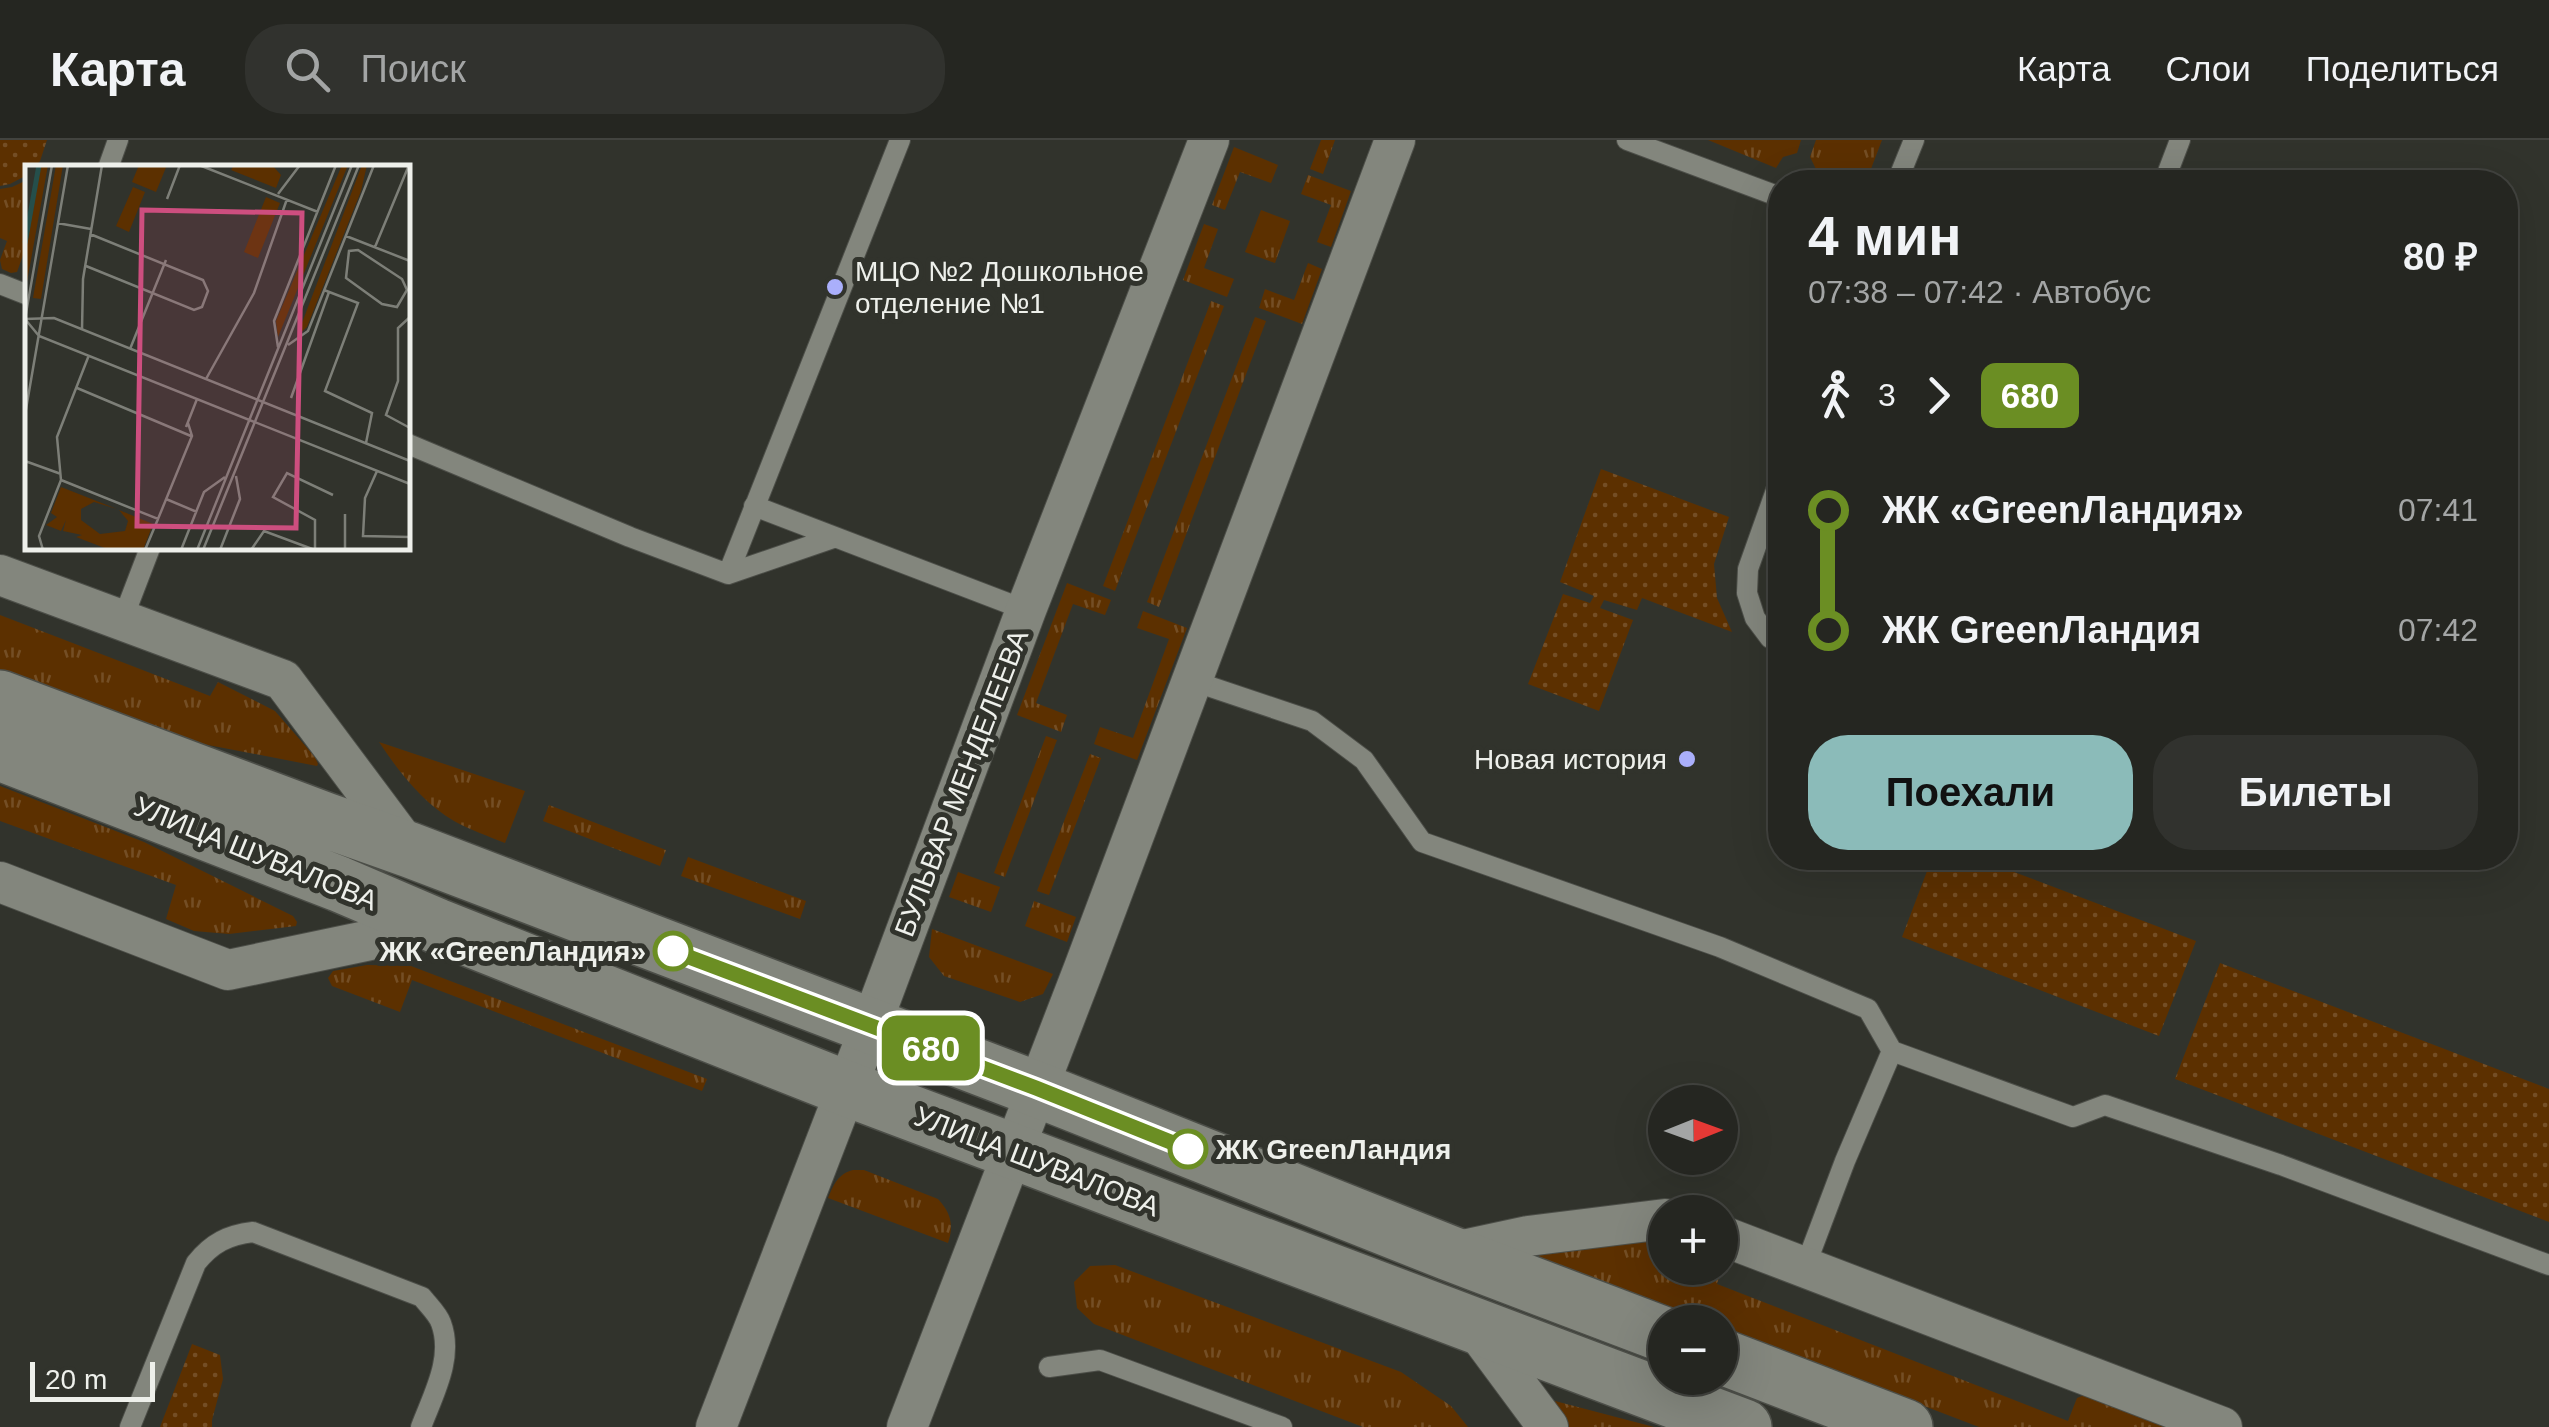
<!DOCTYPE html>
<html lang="ru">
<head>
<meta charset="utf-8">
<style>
  body { margin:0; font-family:Arial,sans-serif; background:#31322e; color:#f1f3f6; height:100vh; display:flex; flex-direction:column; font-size:38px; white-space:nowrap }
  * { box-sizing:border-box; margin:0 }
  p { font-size:32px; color:#a3a5a5 }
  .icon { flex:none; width:55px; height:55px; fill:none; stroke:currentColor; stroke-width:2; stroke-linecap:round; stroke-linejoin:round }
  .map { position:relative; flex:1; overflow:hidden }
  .details { position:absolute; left:1768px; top:30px; width:750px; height:700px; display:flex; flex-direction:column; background:#252621; border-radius:40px; box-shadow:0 10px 40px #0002,0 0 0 2px #42433f }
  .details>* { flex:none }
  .badge { padding:0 20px; border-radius:15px; font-size:35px; line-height:65px }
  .needle { width:65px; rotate:89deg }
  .tools { position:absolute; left:1648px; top:945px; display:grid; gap:20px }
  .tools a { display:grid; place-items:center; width:90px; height:90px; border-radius:50%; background:#252621; box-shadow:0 10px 40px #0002,0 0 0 2px #42433f; font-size:50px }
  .scale { position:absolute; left:30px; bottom:25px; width:125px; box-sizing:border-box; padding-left:10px; border:5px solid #eef0eb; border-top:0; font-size:28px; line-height:35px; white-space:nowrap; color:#eef0eb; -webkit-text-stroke:8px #31332c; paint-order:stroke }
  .map>.badge { position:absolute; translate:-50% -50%; box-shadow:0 0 0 5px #fff }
  .legs { display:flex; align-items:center; gap:15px; height:110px; padding:0 40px; font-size:32px }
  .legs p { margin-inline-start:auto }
  .summary { display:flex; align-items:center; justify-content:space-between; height:170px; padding:0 40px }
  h1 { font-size:55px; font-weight:600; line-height:75px }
  .primary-button { display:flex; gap:20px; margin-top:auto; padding:20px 40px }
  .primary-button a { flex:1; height:115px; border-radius:40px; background:#8bbbb9; color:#111; font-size:40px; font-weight:600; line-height:115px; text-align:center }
  .primary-button a+a { background:#31322e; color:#f1f3f6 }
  ul { padding:0 40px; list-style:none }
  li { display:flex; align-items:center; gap:35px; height:120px; font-size:38px }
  li i { display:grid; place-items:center; width:15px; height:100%; margin:0 12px; background:currentColor }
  li i::after { content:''; width:25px; height:25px; margin:-12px; border:8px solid; border-radius:50%; background:#252621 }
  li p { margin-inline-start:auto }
  li:first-child i { background:linear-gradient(#0000 50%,currentColor 0) }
  li:last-child i { background:linear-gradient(currentColor 50%,#0000 0) }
  header { display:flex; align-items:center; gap:60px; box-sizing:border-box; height:140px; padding:0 50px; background:#252621; border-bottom:2px solid #42433f }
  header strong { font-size:48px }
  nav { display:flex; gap:55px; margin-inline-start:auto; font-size:35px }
  .search { width:700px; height:90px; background:#31322e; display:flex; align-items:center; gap:25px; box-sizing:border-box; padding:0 35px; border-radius:40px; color:#a3a5a5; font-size:38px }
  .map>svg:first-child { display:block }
  .grass { fill:url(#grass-tufts) }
  .park { fill:url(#park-dots) }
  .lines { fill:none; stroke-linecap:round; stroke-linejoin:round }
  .lane-casing { stroke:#4c4e48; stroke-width:22 }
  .street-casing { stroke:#4c4e48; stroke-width:42 }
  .secondary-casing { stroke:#4c4e48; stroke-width:58 }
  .lane { stroke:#83867d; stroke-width:20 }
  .street { stroke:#83867d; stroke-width:40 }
  .secondary { stroke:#83867d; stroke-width:55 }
  .line-1-casing { stroke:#fff; stroke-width:22 }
  .line-1 { stroke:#6b8e23; stroke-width:15 }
  .poi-dot { fill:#aaaffb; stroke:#31332c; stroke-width:4 }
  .stop-1-dot { fill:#fff; stroke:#6b8e23; stroke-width:5 }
  .labels { text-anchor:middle; stroke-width:10; stroke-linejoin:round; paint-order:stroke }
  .poi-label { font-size:28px; fill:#eef0eb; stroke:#31332c; text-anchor:start }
  .street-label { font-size:28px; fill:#eef0eb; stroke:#31332c }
  .stop-label { font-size:28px; font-weight:bold; fill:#eef0eb; stroke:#31332c; text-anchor:end }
  .inset-river { fill:none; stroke:#254f4b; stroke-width:5 }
  .inset-road { fill:none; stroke:#7d7f78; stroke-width:2.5 }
  .view { fill:#cd4e7f; fill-opacity:0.15; stroke:#cd4e7f; stroke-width:5 }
  .inset-edge { fill:none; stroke:#eef0eb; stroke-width:5 }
</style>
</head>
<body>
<header>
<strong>Карта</strong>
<div class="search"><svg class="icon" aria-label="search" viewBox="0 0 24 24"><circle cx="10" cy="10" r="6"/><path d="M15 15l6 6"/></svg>Поиск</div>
<nav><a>Карта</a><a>Слои</a><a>Поделиться</a></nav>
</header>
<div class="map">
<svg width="2549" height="1287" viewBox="0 0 2549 1287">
  <defs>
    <pattern id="grass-tufts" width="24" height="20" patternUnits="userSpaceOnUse" patternTransform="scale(2.5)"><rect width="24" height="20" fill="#5c3000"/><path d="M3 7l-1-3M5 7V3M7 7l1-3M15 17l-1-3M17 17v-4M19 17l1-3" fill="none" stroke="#744e25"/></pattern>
    <pattern id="park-dots" width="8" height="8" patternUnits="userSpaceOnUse" patternTransform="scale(2.5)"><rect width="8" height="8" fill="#5c3000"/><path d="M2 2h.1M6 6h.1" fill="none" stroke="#744e25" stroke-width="1.8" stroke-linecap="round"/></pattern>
  </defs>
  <rect width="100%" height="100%" fill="#31332c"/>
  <path class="grass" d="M1321 0H1335L1323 34 1310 29Z
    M1708 0H1801L1797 13 1783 17 1776 28Z
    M1816 0H1882L1869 34 1863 42H1817L1816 29 1810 17Z
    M1234 7 1278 25 1271 43 1240 32 1225 70 1212 65Z
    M1308 35 1351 51 1331 107 1317 102 1331 65 1301 54Z
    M27 40V104L17 132 11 133 2 129 0 120 7 101 0 98V49L12 47Z
    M1261 70 1290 81 1275 123 1245 112Z
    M1204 84 1218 89 1204 128 1234 139 1227 157 1183 140Z
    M1308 123 1322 129 1302 184 1259 168 1265 149 1294 160Z
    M1211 161 1224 166 1115 451 1103 446Z
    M1255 177 1266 181 1159 467 1147 462Z
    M1067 443 1111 460 1105 475 1073 464 1036 563 1067 575 1061 592 1017 575Z
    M1143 471 1187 488 1137 620 1094 604 1100 587 1133 598 1169 499 1137 488Z
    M0 475 210 556 218 542 275 571 315 617 318 624 317 626 182 600 0 530Z
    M1046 596 1057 600 1005 737 994 733Z
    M379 602 525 651 505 703C488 696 470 690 454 681 422 662 399 632 379 602Z
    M1090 614 1101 618 1049 755 1037 751Z
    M0 646 144 702 293 776 297 782 296 786 229 794 194 791 166 779 176 745 0 681Z
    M549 665 666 710 660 726 543 681Z
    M688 717 806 761 800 779 681 736Z
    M958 732 1000 747 991 772 949 757Z
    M1034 761 1076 777 1067 802 1025 786Z
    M932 789 1053 834 1043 854 1020 862 944 836 929 817Z
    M367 825 411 826 707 939 702 951 412 840 400 872 332 846 328 838 333 831Z
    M853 1030H864L938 1059C951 1073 954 1085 948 1103L828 1058C834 1044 838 1034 853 1030Z
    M1665 1096V1128H1720V1112L1726 1117 1717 1144 2068 1281 2077 1258 2087 1254 2168 1287H1979L1720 1188V1182H1707L1549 1122 1541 1123 1539 1115 1546 1107Z
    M1115 1125 1401 1232 1451 1266 1468 1287H1363L1094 1184 1077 1168 1074 1142 1090 1126Z
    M1555 1261 1654 1287H1566L1553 1268Z"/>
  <path class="park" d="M0 0H47L40 21 35 27 28 28 27 35 10 44 0 46Z
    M1601 329 1729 377 1714 424 1717 458 1732 492 1642 458 1637 470 1604 460 1600 468 1633 480 1599 571 1528 544 1563 454 1590 463 1594 456 1560 442Z
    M1932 718H1977L2196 801 2159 896 1902 797Z
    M2220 823 2549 949V1082L2175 939Z
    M192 1204 220 1215 223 1239 212 1280V1287H160Z"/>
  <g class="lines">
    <defs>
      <path id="lane" d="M1627 0 1780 57
        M108 28 118 0
        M1897 42 1914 0
        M2164 42 2180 0
        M0 144 28 155
        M408 304 630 397 728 434 833 398
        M1780 339 1748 429 1747 453 1755 478 1770 498 1780 502
        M754 366 1026 470
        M728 434 900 0
        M122 481 150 408
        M1190 540 1312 581 1364 620 1422 702 1720 807 1868 869 1892 911 2073 977 2105 965 2281 1025 2549 1125
        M1805 1127 1845 1021 1892 911
        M1049 1227 1100 1220 1282 1287
        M130 1287 196 1123C212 1103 228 1095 253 1092L422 1157C428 1165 438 1174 441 1183 454 1218 433 1255 421 1287"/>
      <path id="street" d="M0 435 283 540 410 710
        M0 742 228 830 437 786
        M1720 1095 2222 1287
        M1449 1113 1528 1096 1665 1079
        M1474 1187 1548 1287
        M716 1287 871 885 1026 470 1209 0
        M907 1287 1084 828 1395 0"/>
      <path id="secondary" d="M0 558 325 680 410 710 1036 949 1449 1113 1665 1195
        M0 613 339 744 437 786 845 948 1744 1287
        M1720 1216 1905 1287"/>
    </defs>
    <use href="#lane" class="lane-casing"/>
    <use href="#street" class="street-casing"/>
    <use href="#secondary" class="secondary-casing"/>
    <use href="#lane" class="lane"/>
    <use href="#street" class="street"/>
    <use href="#secondary" class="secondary"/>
  </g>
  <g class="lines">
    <defs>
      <path id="line-1" d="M673 811 1036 948 1188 1009"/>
    </defs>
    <use href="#line-1" class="line-1-casing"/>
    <use href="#line-1" class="line-1"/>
  </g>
  <g class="poi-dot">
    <circle cx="835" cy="147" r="10"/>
    <circle cx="1687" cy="619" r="10"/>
  </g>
  <g class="stop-1-dot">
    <circle cx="673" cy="811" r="18"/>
    <circle cx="1188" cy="1009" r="18"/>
  </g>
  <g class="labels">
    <g class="poi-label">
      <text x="855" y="141">МЦО №2 Дошкольное<tspan x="855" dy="32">отделение №1</tspan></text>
      <text x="1667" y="629" text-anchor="end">Новая история</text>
    </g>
    <g class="street-label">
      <text transform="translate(961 643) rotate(-69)" y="10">БУЛЬВАР МЕНДЕЛЕЕВА</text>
      <text transform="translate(256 713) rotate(22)" y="10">УЛИЦА ШУВАЛОВА</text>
      <text transform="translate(1037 1021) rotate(21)" y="10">УЛИЦА ШУВАЛОВА</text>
    </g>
    <g class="stop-label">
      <text x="646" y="821">ЖК «GreenЛандия»</text>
      <text x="1216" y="1019" text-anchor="start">ЖК GreenЛандия</text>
    </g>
  </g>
  <g transform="translate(25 25)">
    <rect width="385" height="385" fill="#31332c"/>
    <path d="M16 0H23L0 128V91ZM31 0H38L16 134 8 133ZM317 0H323L253 172 251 156ZM337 0H342L336 26 282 162 272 171ZM36 322 92 344 69 337 56 344V355L75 369 100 366 103 356 94 345 128 359 118 385H85L51 372 57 370 38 366 41 355 36 366 21 360 32 352 26 348Z" fill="#5c3000"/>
    <path d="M209 0H247L256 10 251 23 206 5ZM241 32 255 38 233 93 219 87Z" fill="#5c3000"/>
    <path d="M114 0H142L131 27 107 17ZM108 22 120 27 104 67 91 61Z" fill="#5c3000"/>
    <path class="inset-river" d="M0 78 14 0"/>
    <path class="inset-road" d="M174 0 293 47M253 29 275 0M142 34 155 0M32 58 66 64M321 71 385 96M350 82 384 0M333 85 377 114 382 125 372 142 357 139 321 113 324 86ZM61 101 169 145 177 142 183 126 178 115 65 69M299 125 333 138 300 226 347 248 341 278M385 152 373 163V216L361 250 385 263M0 154 14 171 385 319M0 154 29 153 385 296M0 154 27 0M57 165 58 114 77 0M263 180 283 166 349 0M253 182 249 156 311 0M105 184 141 95M181 214 229 128 262 34M52 223 166 271M266 233 304 127M0 250 43 0M161 262 172 234M0 296 36 309M352 306 340 333 338 371 385 372M36 315 133 354 167 271 163 258M141 334 172 347M18 385 14 371 36 315 32 272 64 190M120 385 133 354M156 385 179 327 200 312M172 385 327 0M178 385 334 0M195 385 215 334 211 311M226 385 239 366 290 385M290 385V355L248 332 262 308 308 330M320 385V349"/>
    <path class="view" d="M117 45 277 48 271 363 112 361Z"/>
    <rect width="385" height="385" class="inset-edge"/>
  </g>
</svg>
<div class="tools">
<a><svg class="needle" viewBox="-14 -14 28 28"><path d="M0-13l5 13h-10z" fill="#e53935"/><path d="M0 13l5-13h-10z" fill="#a3a5a5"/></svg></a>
<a>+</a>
<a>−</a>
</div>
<div class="scale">20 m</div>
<b class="badge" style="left:931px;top:908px;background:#6b8e23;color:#fff">680</b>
<section class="details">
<div class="summary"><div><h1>4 мин</h1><p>07:38 – 07:42 · Автобус</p></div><b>80 ₽</b></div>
<div class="legs"><svg class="icon" aria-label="walk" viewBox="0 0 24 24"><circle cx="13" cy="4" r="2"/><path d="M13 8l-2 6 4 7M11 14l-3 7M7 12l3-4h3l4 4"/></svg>3<svg class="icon" aria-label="forward" viewBox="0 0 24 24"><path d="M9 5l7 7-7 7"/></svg><b class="badge" style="background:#6b8e23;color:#fff">680</b></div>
<ul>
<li><i style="color:#6b8e23"></i><b>ЖК «GreenЛандия»</b><p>07:41</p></li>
<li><i style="color:#6b8e23"></i><b>ЖК GreenЛандия</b><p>07:42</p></li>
</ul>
<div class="primary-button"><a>Поехали</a><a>Билеты</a></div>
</section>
</div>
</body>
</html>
